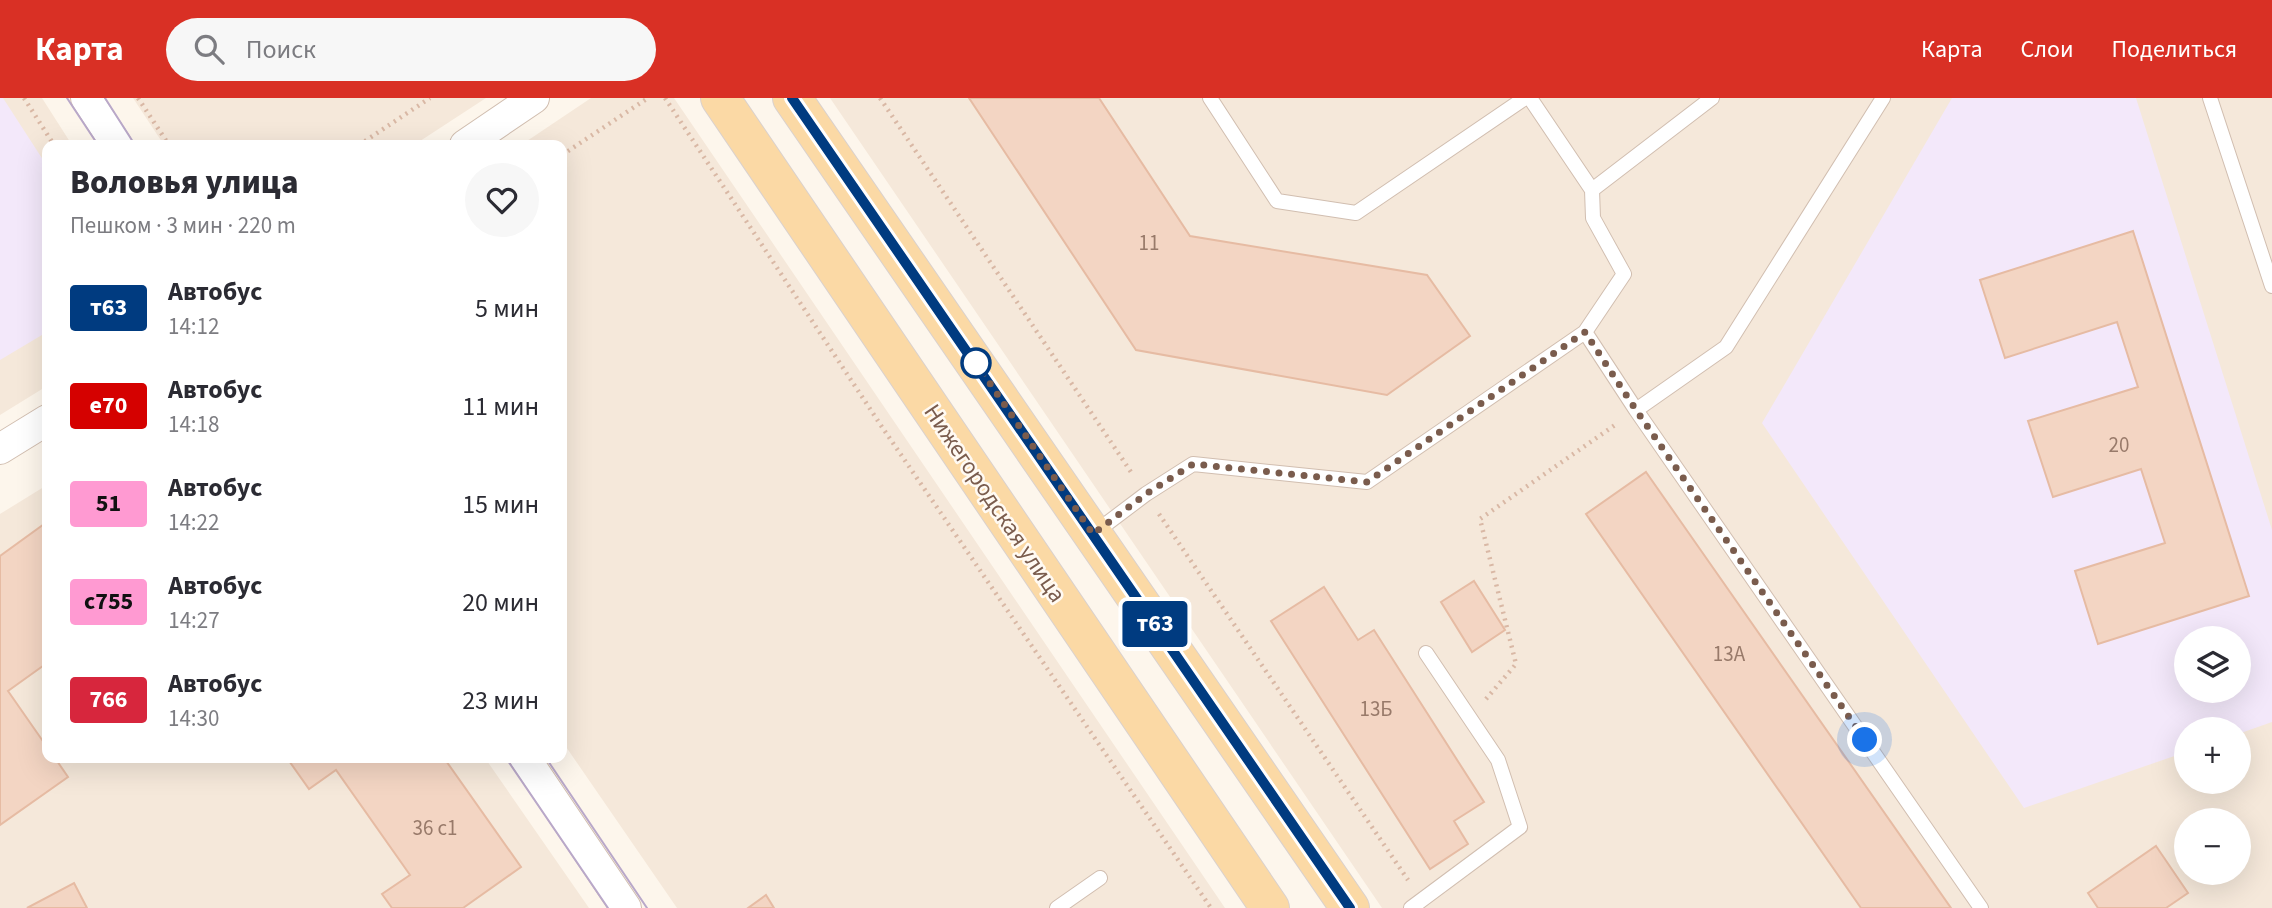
<!DOCTYPE html>
<html lang="ru">
<head>
<meta charset="utf-8">
<style>
  body { margin:0; font-family:"Source Sans 3",sans-serif; background:#f7f7f7; color:#2b2b33; height:100vh; display:flex; flex-direction:column; font-size:26px; white-space:nowrap }
  * { box-sizing:border-box; margin:0 }
  p { font-size:23px; color:#7c7c81 }
  .icon { flex:none; width:38px; height:38px; fill:none; stroke:currentColor; stroke-width:2; stroke-linecap:round; stroke-linejoin:round }
  .map { position:relative; flex:1; overflow:hidden }
  .drawer { position:absolute; left:42px; top:42px; width:525px; height:623px; display:flex; flex-direction:column; background:#fff; border-radius:14px; box-shadow:0 7px 28px #0002 }
  .drawer>* { flex:none }
  .badge { padding:0 14px; border-radius:5px; font-size:24px; line-height:46px }
  .controls { position:absolute; left:2174px; top:528px; display:grid; gap:14px }
  .controls a { display:grid; place-items:center; width:77px; height:77px; border-radius:50%; background:#fff; box-shadow:0 7px 28px #0002; font-size:35px }
  .you { position:absolute; width:35px; height:35px; margin:-18px; border:5px solid #fff; border-radius:50%; background:#1a73e8; box-shadow:0 0 0 10px #1a73e833 }
  .map>.badge { position:absolute; translate:-50% -50%; box-shadow:0 0 0 4px #fff }
  .round { display:grid; place-items:center; flex:none; width:74px; height:74px; border-radius:37px; background:#f7f7f7 }
  .summary { display:flex; align-items:center; justify-content:space-between; height:119px; padding:0 28px }
  h1 { font-size:33px; font-weight:800; line-height:52px }
  ul { padding:0; list-style:none }
  li { display:flex; align-items:center; gap:21px; height:98px; padding:0 28px }
  li div { flex:1 }
  li b { display:block; font-size:26px }
  li em { font-style:normal }
  li .badge { min-width:77px; font-weight:700; text-align:center }
  header { display:flex; align-items:center; gap:42px; box-sizing:border-box; height:98px; padding:0 35px; background:#d93025; color:#fff }
  header strong { font-size:33px }
  nav { display:flex; gap:38px; margin-inline-start:auto; font-size:24px }
  .search { width:490px; height:63px; background:#f7f7f7; display:flex; align-items:center; gap:18px; box-sizing:border-box; padding:0 24px; border-radius:38px; color:#7c7c81; font-size:26px }
  .map>svg:first-child { display:block }
  .residential { fill:#f5e8da; fill-rule:evenodd }
  .education { fill:#f3e8fa; fill-rule:evenodd }
  .building { fill:#f3d5c3; stroke:#e6bba3; stroke-width:2 }
  .lines { fill:none; stroke-linecap:round; stroke-linejoin:round }
  .service-casing { stroke:#d1beb0; stroke-width:16 }
  .minor-casing { stroke:#d1beb0; stroke-width:32 }
  .primary-casing { stroke:#dad1cd; stroke-width:40 }
  .path { stroke:#d9b8a5; stroke-width:4.5; stroke-dasharray:2 5; stroke-linecap:butt }
  .service { stroke:#fff; stroke-width:14 }
  .minor { stroke:#fff; stroke-width:30 }
  .primary { stroke:#fbd9a5; stroke-width:38 }
  .tram { stroke:#b9a8c9; stroke-width:2 }
  .line-casing { stroke:#fff; stroke-width:16 }
  .line { stroke:#003b80; stroke-width:10 }
  .walk { stroke:#7a5c4d; stroke-width:7; stroke-dasharray:0 12.6 }
  .stop-dot { fill:#fff; stroke:#003b80; stroke-width:3.5 }
  .labels { text-anchor:middle; stroke-width:5; stroke-linejoin:round; paint-order:stroke }
  .number-label { font-size:21px; fill:#987a6a }
  .street-label { font-size:24px; fill:#7a5c4d; stroke:#fffaf3 }
</style>
</head>
<body>
<header>
<strong>Карта</strong>
<div class="search"><svg class="icon" aria-label="search" viewBox="0 0 24 24"><circle cx="10" cy="10" r="6"/><path d="M15 15l6 6"/></svg>Поиск</div>
<nav><a>Карта</a><a>Слои</a><a>Поделиться</a></nav>
</header>
<div class="map">
<svg width="2272" height="810" viewBox="0 0 2272 810">
  <rect width="100%" height="100%" fill="#fdf6ec"/>
  <path class="residential" d="M0 0H42L72 47H47V288L0 317Z
    M133 0H486L414 47H164Z
    M591 0H674L1225 810H677L562 643V47H521Z
    M830 0H2272V810H1382ZM2186 541H2238V593H2186ZM2186 632H2238V684H2186ZM2186 723H2238V775H2186Z
    M47 387V660H485L589 810H0V416Z"/>
  <path class="education" d="M0 0H3L47 68V234L0 262Z
    M1952 0H2136L2272 432V624L2238 636V632H2186V654L2024 710 1762 325ZM2186 541H2238V593H2186Z"/>
  <path class="building" d="M969 0H1099L1190 138 1427 177 1470 238 1387 297 1136 252Z
    M2133 133 2249 498 2098 546 2075 473 2165 445 2141 371 2053 399 2028 323 2138 289 2117 224 2005 260 1980 182Z
    M1646 374 1681 424 1951 810H1861L1586 416Z
    M47 424V565L8 593 47 649V660H55L68 679 0 727V458Z
    M1474 483 1505 532 1472 554 1441 504Z
    M1324 489 1358 542 1374 532 1484 704 1454 723 1468 746 1430 771 1271 523Z
    M287 660H444L521 769 463 810H392L382 796 410 777 336 672 309 691Z
    M2156 748 2188 795 2166 810H2098L2088 795Z
    M74 785 87 810H27Z
    M766 797 774 810H748Z"/>
  <g class="lines">
    <defs>
      <path id="service" d="M1210 0 1277 103 1356 115 1525 0
        M1530 0 1592 92 1593 120 1624 176 1585 234 1636 312 1981 810
        M2210 0 2272 188
        M1592 92 1712 0
        M1636 312 1726 249 1883 0
        M1093 436 1146 396 1193 366 1367 384 1585 234
        M1057 810 1100 780
        M1411 810 1520 729 1498 662 1426 555"/>
      <path id="minor" d="M86 0 117 47
        M465 47 534 0
        M0 351 47 322
        M525 660 626 810"/>
      <path id="primary" d="M720 0 1270 810
        M792 0 1350 810"/>
    </defs>
    <use href="#service" class="service-casing"/>
    <use href="#minor" class="minor-casing"/>
    <use href="#primary" class="primary-casing"/>
    <path class="path" d="M24 0 54 47
      M138 0 169 47
      M665 0 882 329 1211 810
      M880 0 1131 374
      M359 47 430 0
      M562 57 648 0
      M1159 416 1408 782
      M1486 601 1516 566 1480 421 1615 327"/>
    <use href="#service" class="service"/>
    <use href="#minor" class="minor"/>
    <use href="#primary" class="primary"/>
    <path class="tram" d="M67 0 98 47
      M105 0 135 47
      M506 660 608 810
      M546 660 647 810"/>
  </g>
  <g class="lines">
    <defs>
      <path id="line" d="M792 0 1350 810"/>
    </defs>
    <use href="#line" class="line-casing"/>
    <use href="#line" class="line"/>
    <path class="walk" d="M976 265 1093 436 1146 396 1193 366 1367 384 1585 234 1636 312 1865 642"/>
  </g>
  <circle class="stop-dot" cx="976" cy="265" r="14"/>
  <g class="labels">
    <g class="number-label">
      <text x="1149" y="152">11</text>
      <text x="2119" y="354">20</text>
      <text x="1729" y="563">13А</text>
      <text x="1376" y="618">13Б</text>
      <text x="435" y="737">36 с1</text>
    </g>
    <g class="street-label">
      <text transform="translate(995 405) rotate(56)" y="8">Нижегородская улица</text>
    </g>
  </g>
</svg>
<div class="controls">
<a><svg class="icon" aria-label="layers" viewBox="0 0 24 24"><path d="M12 4l9 5-9 5-9-5zM3 14l9 5 9-5"/></svg></a>
<a>+</a>
<a>−</a>
</div>
<div class="you" style="left:1865px;top:642px"></div>
<b class="badge" style="left:1155px;top:526px;background:#003b80;color:#fff">т63</b>
<section class="drawer">
<div class="summary"><div><h1>Воловья улица</h1><p>Пешком · 3 мин · 220 m</p></div><a class="round"><svg class="icon" aria-label="heart" viewBox="0 0 24 24"><path d="M12 20l-8-8c-3-5 5-10 8-4 3-6 11-1 8 4z"/></svg></a></div>
<ul>
<li><span class="badge" style="background:#003b80;color:#fff">т63</span><div><b>Автобус</b><p>14:12</p></div><em>5 мин</em></li>
<li><span class="badge" style="background:#d50100;color:#fff">е70</span><div><b>Автобус</b><p>14:18</p></div><em>11 мин</em></li>
<li><span class="badge" style="background:#ff9ad2;color:#111">51</span><div><b>Автобус</b><p>14:22</p></div><em>15 мин</em></li>
<li><span class="badge" style="background:#ff9ad2;color:#111">с755</span><div><b>Автобус</b><p>14:27</p></div><em>20 мин</em></li>
<li><span class="badge" style="background:#d7263d;color:#fff">766</span><div><b>Автобус</b><p>14:30</p></div><em>23 мин</em></li>
</ul>
</section>
</div>
</body>
</html>
